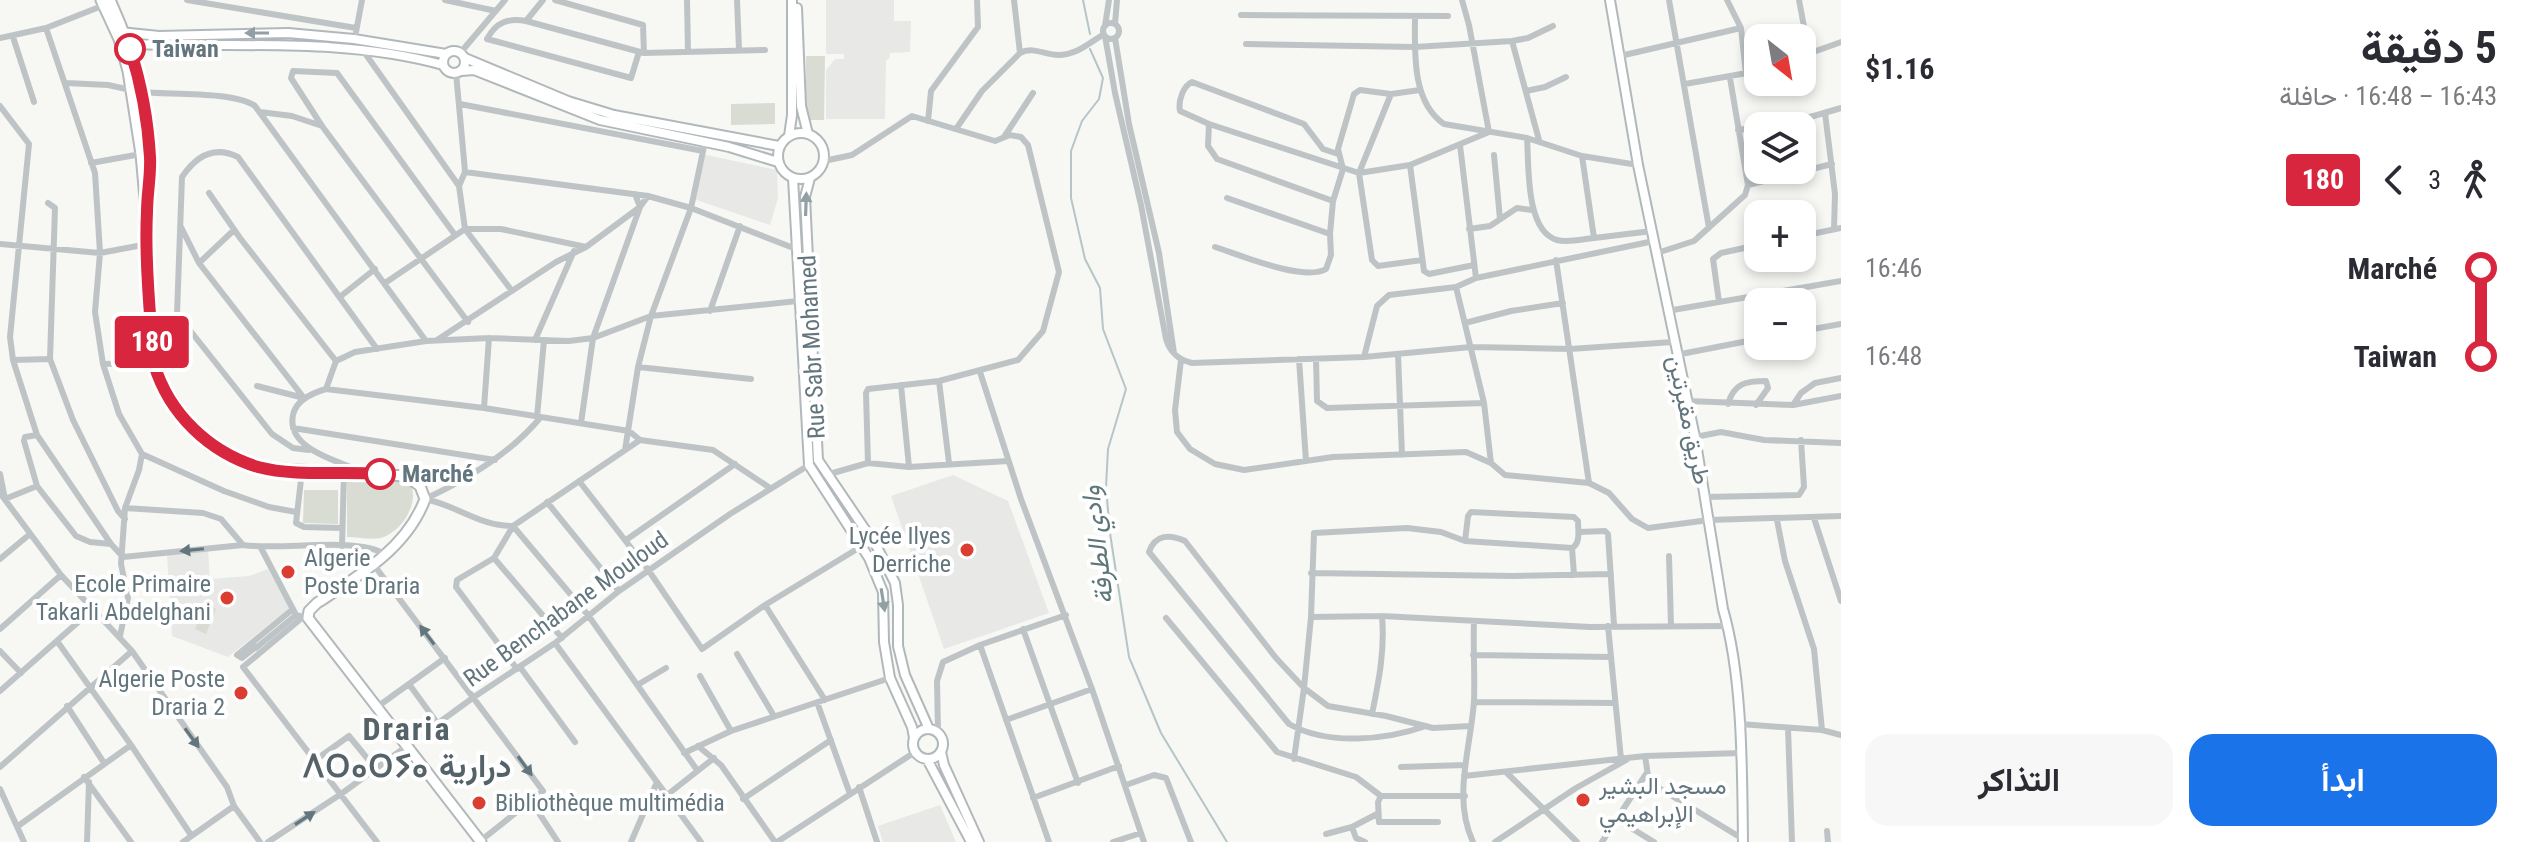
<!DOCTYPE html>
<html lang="ar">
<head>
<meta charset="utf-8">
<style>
  body { margin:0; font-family:"Roboto Condensed",Vazirmatn,"Noto Sans Tifinagh",sans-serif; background:#f7f7f7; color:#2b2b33; direction:rtl; height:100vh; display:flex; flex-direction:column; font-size:30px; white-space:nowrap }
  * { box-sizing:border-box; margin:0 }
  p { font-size:26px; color:#7c7c81 }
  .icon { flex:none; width:44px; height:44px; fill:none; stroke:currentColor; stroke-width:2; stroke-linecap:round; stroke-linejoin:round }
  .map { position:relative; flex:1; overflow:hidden; direction:ltr }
  .drawer { display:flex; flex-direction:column; background:#fff; width:680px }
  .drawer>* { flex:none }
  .badge { padding:0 16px; border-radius:6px; font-size:28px; line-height:52px }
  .needle { width:52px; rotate:149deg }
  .buttons { position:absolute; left:1744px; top:24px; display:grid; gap:16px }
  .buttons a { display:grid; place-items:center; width:72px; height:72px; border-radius:16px; background:#fff; box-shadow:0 4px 12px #0003; font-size:40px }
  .map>.badge { position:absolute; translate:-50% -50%; box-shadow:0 0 0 4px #fff }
  .legs { display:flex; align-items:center; gap:12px; height:88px; padding:0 24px; font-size:26px }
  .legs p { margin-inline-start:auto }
  .headline { display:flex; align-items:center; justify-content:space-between; height:136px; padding:0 24px }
  h1 { font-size:44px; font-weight:700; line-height:60px }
  .button { display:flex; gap:16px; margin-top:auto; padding:16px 24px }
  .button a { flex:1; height:92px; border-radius:24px; background:#1a73e8; color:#fff; font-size:32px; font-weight:700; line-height:92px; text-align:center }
  .button a+a { background:#f7f7f7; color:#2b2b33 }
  ul { padding:0 24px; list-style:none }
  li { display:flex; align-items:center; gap:28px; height:88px; font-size:30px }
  li i { display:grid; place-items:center; width:12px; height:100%; margin:0 10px; background:currentColor }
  li i::after { content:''; width:20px; height:20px; margin:-10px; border:6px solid; border-radius:50%; background:#fff }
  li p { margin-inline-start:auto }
  li:first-child i { background:linear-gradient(#0000 50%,currentColor 0) }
  li:last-child i { background:linear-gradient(currentColor 50%,#0000 0) }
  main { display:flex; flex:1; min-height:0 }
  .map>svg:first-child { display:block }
  .built { fill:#e8e8e7 }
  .green { fill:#d8dcd3 }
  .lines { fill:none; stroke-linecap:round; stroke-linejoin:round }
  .stream { stroke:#b6c5c7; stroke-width:2 }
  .secondary-casing { stroke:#b1b8bb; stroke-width:12 }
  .primary-casing { stroke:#b2b8bb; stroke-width:13 }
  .street { stroke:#bec4c6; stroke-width:6 }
  .secondary { stroke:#fff; stroke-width:8 }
  .primary { stroke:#fff; stroke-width:9 }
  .oneway { fill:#929fa5 }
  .oneway2 { fill:#63767e }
  .line-1-casing { stroke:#fff; stroke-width:18 }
  .line-1 { stroke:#d7263d; stroke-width:12 }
  .stop-1-dot { fill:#fff; stroke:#d7263d; stroke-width:4 }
  .poi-dot { fill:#db3e30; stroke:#fff; stroke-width:3 }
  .labels { text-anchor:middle; stroke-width:8; stroke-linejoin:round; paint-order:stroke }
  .stop-label { font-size:24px; font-weight:bold; fill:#63767e; stroke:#fff; text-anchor:start }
  .street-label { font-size:24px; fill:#63767e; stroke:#fff }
  .poi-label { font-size:24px; fill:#63767e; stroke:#fff; text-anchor:end }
  .water-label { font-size:26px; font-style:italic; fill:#5e7678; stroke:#fff }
  .district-label { font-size:32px; font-weight:bold; letter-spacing:2px; fill:#556369; stroke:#fff }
</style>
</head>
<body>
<main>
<section class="drawer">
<div class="headline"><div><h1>5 دقيقة</h1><p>16:43 – 16:48 · حافلة</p></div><b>$1.16</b></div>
<div class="legs"><svg class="icon" aria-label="walk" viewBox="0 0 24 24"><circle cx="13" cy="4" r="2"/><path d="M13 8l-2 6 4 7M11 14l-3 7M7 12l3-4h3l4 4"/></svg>3<svg class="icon" aria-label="back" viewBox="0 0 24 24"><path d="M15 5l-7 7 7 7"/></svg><b class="badge" style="background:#d7263d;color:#fff">180</b></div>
<ul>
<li><i style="color:#d7263d"></i><b>Marché</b><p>16:46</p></li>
<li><i style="color:#d7263d"></i><b>Taiwan</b><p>16:48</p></li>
</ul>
<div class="button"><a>ابدأ</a><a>التذاكر</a></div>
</section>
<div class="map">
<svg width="1841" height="842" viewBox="0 0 1841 842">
  <rect width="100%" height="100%" fill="#f7f7f4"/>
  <path class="built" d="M826 0H894V21H911L910 52 890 53 889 59 886 60 885 119H826V70L835 59H844V54H826Z
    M702 154 777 170 778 198 770 225 691 198Z
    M953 475 1008 501 1049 613 944 649 891 496Z
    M208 550 210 579 249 576 268 569 290 608 228 657 172 636 167 555Z
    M940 805 956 842H883L878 826Z"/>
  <path class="green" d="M806 56H825L824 120H806Z
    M775 103V124L731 125V104Z
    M347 477 396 478 411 485C419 505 401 532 381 538 370 540 357 537 347 537Z
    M304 490H338V524L303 523Z
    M205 604 216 609 206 634 195 629Z"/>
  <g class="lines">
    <path class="stream" d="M1083 0 1090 34
      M1090 49 1103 78 1099 99 1082 121 1071 151V198L1085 259 1100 288 1103 329 1126 389 1108 449 1106 487 1110 533 1129 657 1161 733 1227 842"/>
    <defs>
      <path id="secondary" d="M1610 0 1638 165 1695 437 1723 609C1743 678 1742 770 1743 842
        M797 8 801 106 808 134
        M120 32 159 36 288 33 354 39 446 54
        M122 46 134 44C238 48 341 37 443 65
        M443 62a11 11 0 1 1 22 0a11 11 0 1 1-22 0Z
        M465 58 568 101 614 115 779 146
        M461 71 474 70 600 120 729 147 778 162
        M778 156a23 23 0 1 1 46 0a23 23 0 1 1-46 0Z
        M789 136 792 115V0
        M793 178 809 465 869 558 883 592 884 642 890 678 912 727 914 738
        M810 178 805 197 818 460 877 547 895 583 898 605V646L905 675 929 729
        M913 744a15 15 0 1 1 30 0a15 15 0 1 1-30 0Z
        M941 752 944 765 979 842
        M927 759 971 842"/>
      <path id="primary" d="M101 0 119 39 128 71 141 154 146 210 148 287 154 363 166 389 188 423 210 446 236 459 262 468 406 476 420 486 425 499C407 548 359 576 317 603L309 611 308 618 481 842
        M110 0C135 53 159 144 148 203"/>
    </defs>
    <use href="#secondary" class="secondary-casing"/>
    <use href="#primary" class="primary-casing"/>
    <path class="street" d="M187 0 356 28
      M445 0 496 11
      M543 0 526 21C508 18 496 22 487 39L631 78 639 52
      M555 0 643 25 644 53
      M687 0 688 52
      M737 0 739 49
      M1014 0 1020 53
      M1669 0 1709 228
      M1727 0 1741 28 1746 74
      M1799 0 1809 53
      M1241 15 1448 16
      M1415 16C1415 51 1411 101 1444 124L1527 138 1582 156 1638 165
      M526 21 644 53 765 50
      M1103 31a8 8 0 1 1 16 0a8 8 0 1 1-16 0Z
      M1115 24 1117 0
      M1105 26 1109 0
      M46 28 95 173 100 253 95 312 103 364 119 414 142 454 139 470 125 508 121 564 128 598 120 636
      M356 32 362 0
      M1105 36 1115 93 1141 205 1166 339C1170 353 1179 360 1192 363L1364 357 1471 347 1570 349 1673 342
      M13 37 34 102
      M0 38 46 28 107 4
      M1115 38 1129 124 1159 253 1174 353
      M1512 41 1528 38 1553 26
      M1246 44 1415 47 1512 41 1539 140
      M362 49 459 186
      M461 52 505 0
      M1620 56 1741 28
      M1802 56 1841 42
      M456 73 464 160 465 172 459 186 465 229 512 291
      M66 83 108 85 131 90
      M1685 84 1758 71
      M1526 91 1545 87 1566 77
      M140 92C169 95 234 91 255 106L426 341
      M1391 94 1359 173 1372 260 1378 266 1422 260
      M460 104 703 151
      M0 106 29 144 10 337 13 360 37 435 111 544 123 557 243 545C281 551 355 536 385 554
      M260 112 292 116 322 126 468 322
      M1825 113 1835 194 1834 229
      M928 121 931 91 978 27 977 0
      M1209 124 1208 146 1217 159 1333 201
      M322 126 291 78 293 71 337 73 455 235
      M1763 126 1800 120 1841 108
      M956 129 982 91 1020 53C1033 46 1045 55 1058 55 1077 55 1089 43 1104 34
      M1738 130 1758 127
      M1004 137 1033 93
      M1527 138C1529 164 1525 231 1557 240 1568 243 1583 239 1594 238L1582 156
      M1460 145 1476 278
      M1338 154 1323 149 1304 124 1192 82C1183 86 1178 101 1180 111L1209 124 1359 173 1410 165 1489 132 1469 25 1462 0
      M1494 155 1500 219
      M824 161 852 155 912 116 995 141 1010 135 1021 137 1028 145 1059 272 1043 331 1018 360 939 381 868 389 866 393 868 463
      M91 163 141 154
      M1410 165 1424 271 1429 274 1474 265
      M465 172 648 196 691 208 796 249
      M1748 185 1832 164
      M209 193 240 238 336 361
      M1227 198 1330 234
      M48 203 55 208 50 359 73 420 118 511 125 519
      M181 227 199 263 304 398
      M1469 229 1490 226 1517 208 1532 210
      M1802 236 1841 228
      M1594 238 1652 231
      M0 244 100 253 148 244
      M1215 247C1240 255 1304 282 1326 269L1331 255 1330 234 1333 201 1343 169 1338 149 1354 94 1360 90 1391 94 1420 90
      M1657 253 1694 241 1745 195 1748 185 1730 78
      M1556 260 1589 483
      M199 263 234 230
      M385 283 465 229H501L586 247
      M341 296 375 269
      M1719 302 1713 259 1721 253 1758 245
      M710 311 740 226
      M1667 311 1841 281
      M1465 323 1511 311 1563 303
      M1802 331 1841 324
      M437 340 556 262 586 247 640 207 648 196
      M535 340 574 251
      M1398 354 1402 455
      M1676 355 1758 339
      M1364 357 1377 306 1389 295 1456 287
      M1299 359 1306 461
      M1316 359 1317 401 1327 408 1484 403
      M13 360 50 359
      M1181 360 1175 410 1177 432 1190 449 1215 464 1244 470 1333 457 1466 452 1491 463 1505 475 1589 483 1609 493 1632 519 1648 528 1709 520 1841 516
      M103 364 154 363
      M638 367 751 379
      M980 372 1021 499 1092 689 1144 842
      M939 381 949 463
      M901 385 909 467
      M257 386 304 398
      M326 389 484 408 629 431 640 440 713 450 770 488
      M1687 401 1793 405 1841 396
      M1728 404C1734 383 1746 381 1766 381L1768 388 1756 405
      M1793 405 1801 393 1815 383 1841 378
      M484 408 489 338
      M537 417 544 340
      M581 423 593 338 640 207 635 194
      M293 428 495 460
      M37 435 25 437 24 441 37 486 76 536 90 542 111 544
      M1695 437 1721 432 1764 440 1841 443
      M309 450 293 448 272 434 177 314 182 177C196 156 214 145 238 157L377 349
      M625 450 638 367 651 316 691 208 705 142
      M142 454 224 491 269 507 296 512
      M1491 463 1484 403 1456 287 1476 278 1654 241
      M302 471 296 523 304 527 342 528
      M361 471C338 461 286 449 293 415 296 400 312 393 326 389L336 361 355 352 426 341 489 338 569 341 593 338 651 316 798 301
      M0 474 5 499 37 486
      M826 475 868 463 909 467 1008 461
      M579 481 649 571 702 649 765 605 862 546
      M0 493 61 575 132 651 227 787 234 806 260 842
      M1705 497 1799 495 1804 487 1801 440
      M425 499C456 505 481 527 513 526L588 615 697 770
      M425 499C468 479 510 454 540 418
      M547 502 619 591
      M125 508 203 513 221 519 243 545
      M1814 518 1841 601
      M1777 520 1785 561 1814 649 1822 730
      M1579 532 1605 531 1608 534 1614 625
      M626 540 735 464
      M1465 541 1468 516 1471 512 1574 517 1578 521C1578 530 1581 543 1572 548L1574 575
      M342 546 344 473
      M261 548 296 615 303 617
      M1669 556 1671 625
      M494 558 562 638
      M0 559 30 534
      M374 565 543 791 479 842
      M1311 573 1513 576 1611 574
      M765 605 825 700
      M1311 617 1382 616 1590 627 1728 626
      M308 618 303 617 243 667 377 842
      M1166 618 1277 752 1356 777 1381 796H1465
      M1608 626 1621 759
      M0 629 61 575
      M1023 629 1078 783
      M57 641 131 745 191 835
      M555 643 701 842
      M980 645 1049 842
      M256 647 242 658 237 655 293 609
      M256 648 296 615
      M0 651 21 673
      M737 654 774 716
      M1473 655 1610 657
      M520 667 575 742
      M517 669 456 587 457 580 494 558 513 526 640 440
      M700 676 731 731
      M409 684 438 724
      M639 684 666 668
      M0 691 93 609
      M817 702 850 794
      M1474 702 1615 703
      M67 706 104 763
      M377 707 445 658
      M1372 714C1379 680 1385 650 1382 616
      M1006 720 1092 689
      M1740 724 1822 730 1841 735
      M1470 726 1433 728 1386 716 1328 706 1304 688 1311 617 1314 533 1407 528 1441 532 1465 541 1572 548
      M1788 728 1792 842
      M938 731 937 681 943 662 980 645 1066 615
      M698 746 721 765 775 842
      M684 753 731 731 890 678
      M1645 756 1649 782 1743 839
      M1294 759 1304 688 1276 658 1185 541C1170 534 1155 534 1149 552L1289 724C1328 746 1386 740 1426 726
      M314 761 349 736 376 769
      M0 767 132 651
      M1401 767 1465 765
      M1506 772 1577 842
      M1464 776 1645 756 1741 753
      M84 777 131 842
      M1126 785 1154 775 1166 778 1191 842
      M859 787 877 842
      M0 789 24 842
      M667 795 714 758
      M1381 796 1378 802 1379 822H1438
      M1033 798 1119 766
      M743 799 831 740
      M531 801 558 842
      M1618 820 1654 842
      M18 826 131 745
      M1352 827 1356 838 1365 842
      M1827 831 1828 842
      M1326 834 1352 827 1377 814
      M87 842 89 782
      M183 842 234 806
      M268 842 341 794 474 697 555 643 619 591 730 514 809 465
      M631 842 657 782
      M777 842 915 752
      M1113 842 1141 833
      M1473 842C1452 798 1471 747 1474 701 1475 675 1473 647 1474 621
      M1495 842 1576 788 1628 759
      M1602 842 1646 774"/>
    <use href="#secondary" class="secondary"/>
    <use href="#primary" class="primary"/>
  </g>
  <defs><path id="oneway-solid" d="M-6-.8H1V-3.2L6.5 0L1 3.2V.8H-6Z" transform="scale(2)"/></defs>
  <g class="oneway">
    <use href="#oneway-solid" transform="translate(257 33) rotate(-180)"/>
    <use href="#oneway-solid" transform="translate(806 204) rotate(-88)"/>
    <use href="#oneway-solid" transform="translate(883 600) rotate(81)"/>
  </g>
  <g class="oneway2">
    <use href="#oneway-solid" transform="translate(192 550) rotate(174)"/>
    <use href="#oneway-solid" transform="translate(427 635) rotate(-127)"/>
    <use href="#oneway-solid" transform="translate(192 738) rotate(54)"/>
    <use href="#oneway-solid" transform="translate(525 766) rotate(54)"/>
    <use href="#oneway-solid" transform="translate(305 818) rotate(-33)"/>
  </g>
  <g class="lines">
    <defs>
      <path id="line-1" d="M130 49C141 83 148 122 150 157 151 176 147 193 147 212 145 248 148 291 151 327 152 339 151 353 154 364 169 414 209 452 258 467 296 477 341 471 380 474"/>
    </defs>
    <use href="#line-1" class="line-1-casing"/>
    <use href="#line-1" class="line-1"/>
  </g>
  <g class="stop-1-dot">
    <circle cx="130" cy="49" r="14"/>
    <circle cx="380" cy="474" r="14"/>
  </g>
  <g class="poi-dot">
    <circle cx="967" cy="550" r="8"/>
    <circle cx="288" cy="572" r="8"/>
    <circle cx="227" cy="598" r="8"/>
    <circle cx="241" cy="693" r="8"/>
    <circle cx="1583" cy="800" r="8"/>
    <circle cx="479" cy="803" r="8"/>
  </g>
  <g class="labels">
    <g class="stop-label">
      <text x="152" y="57">Taiwan</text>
      <text x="402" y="482">Marché</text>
    </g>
    <g class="street-label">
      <text transform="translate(812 347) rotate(-93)" y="8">Rue Sabr Mohamed</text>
      <text transform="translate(1689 420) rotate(78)" y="8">طريق مقبرتين</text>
      <text transform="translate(566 609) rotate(-36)" y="8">Rue Benchabane Mouloud</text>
    </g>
    <g class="poi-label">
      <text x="951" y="544">Lycée Ilyes<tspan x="951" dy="28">Derriche</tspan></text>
      <text x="304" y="566" text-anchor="start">Algerie<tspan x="304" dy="28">Poste Draria</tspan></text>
      <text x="211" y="592">Ecole Primaire<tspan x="211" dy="28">Takarli Abdelghani</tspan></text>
      <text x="225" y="687">Algerie Poste<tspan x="225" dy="28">Draria 2</tspan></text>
      <text x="1599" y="794" text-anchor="start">مسجد البشير<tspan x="1599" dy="28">الإبراهيمي</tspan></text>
      <text x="495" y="811" text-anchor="start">Bibliothèque multimédia</text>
    </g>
    <g class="water-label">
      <text transform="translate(1097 545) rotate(-97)" y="9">وادي الطرفة</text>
    </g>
    <g class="district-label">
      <text x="407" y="740">Draria<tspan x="407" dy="37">ⴷⵔⴰⵔⵢⴰ درارية</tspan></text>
    </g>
  </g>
</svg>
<div class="buttons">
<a><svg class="needle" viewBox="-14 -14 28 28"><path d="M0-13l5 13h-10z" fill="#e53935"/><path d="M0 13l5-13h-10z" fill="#7c7c81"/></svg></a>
<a><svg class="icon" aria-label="layers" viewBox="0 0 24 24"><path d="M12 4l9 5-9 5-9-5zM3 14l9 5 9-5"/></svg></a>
<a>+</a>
<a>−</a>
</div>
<b class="badge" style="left:152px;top:342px;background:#d7263d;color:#fff">180</b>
</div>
</main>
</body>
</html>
